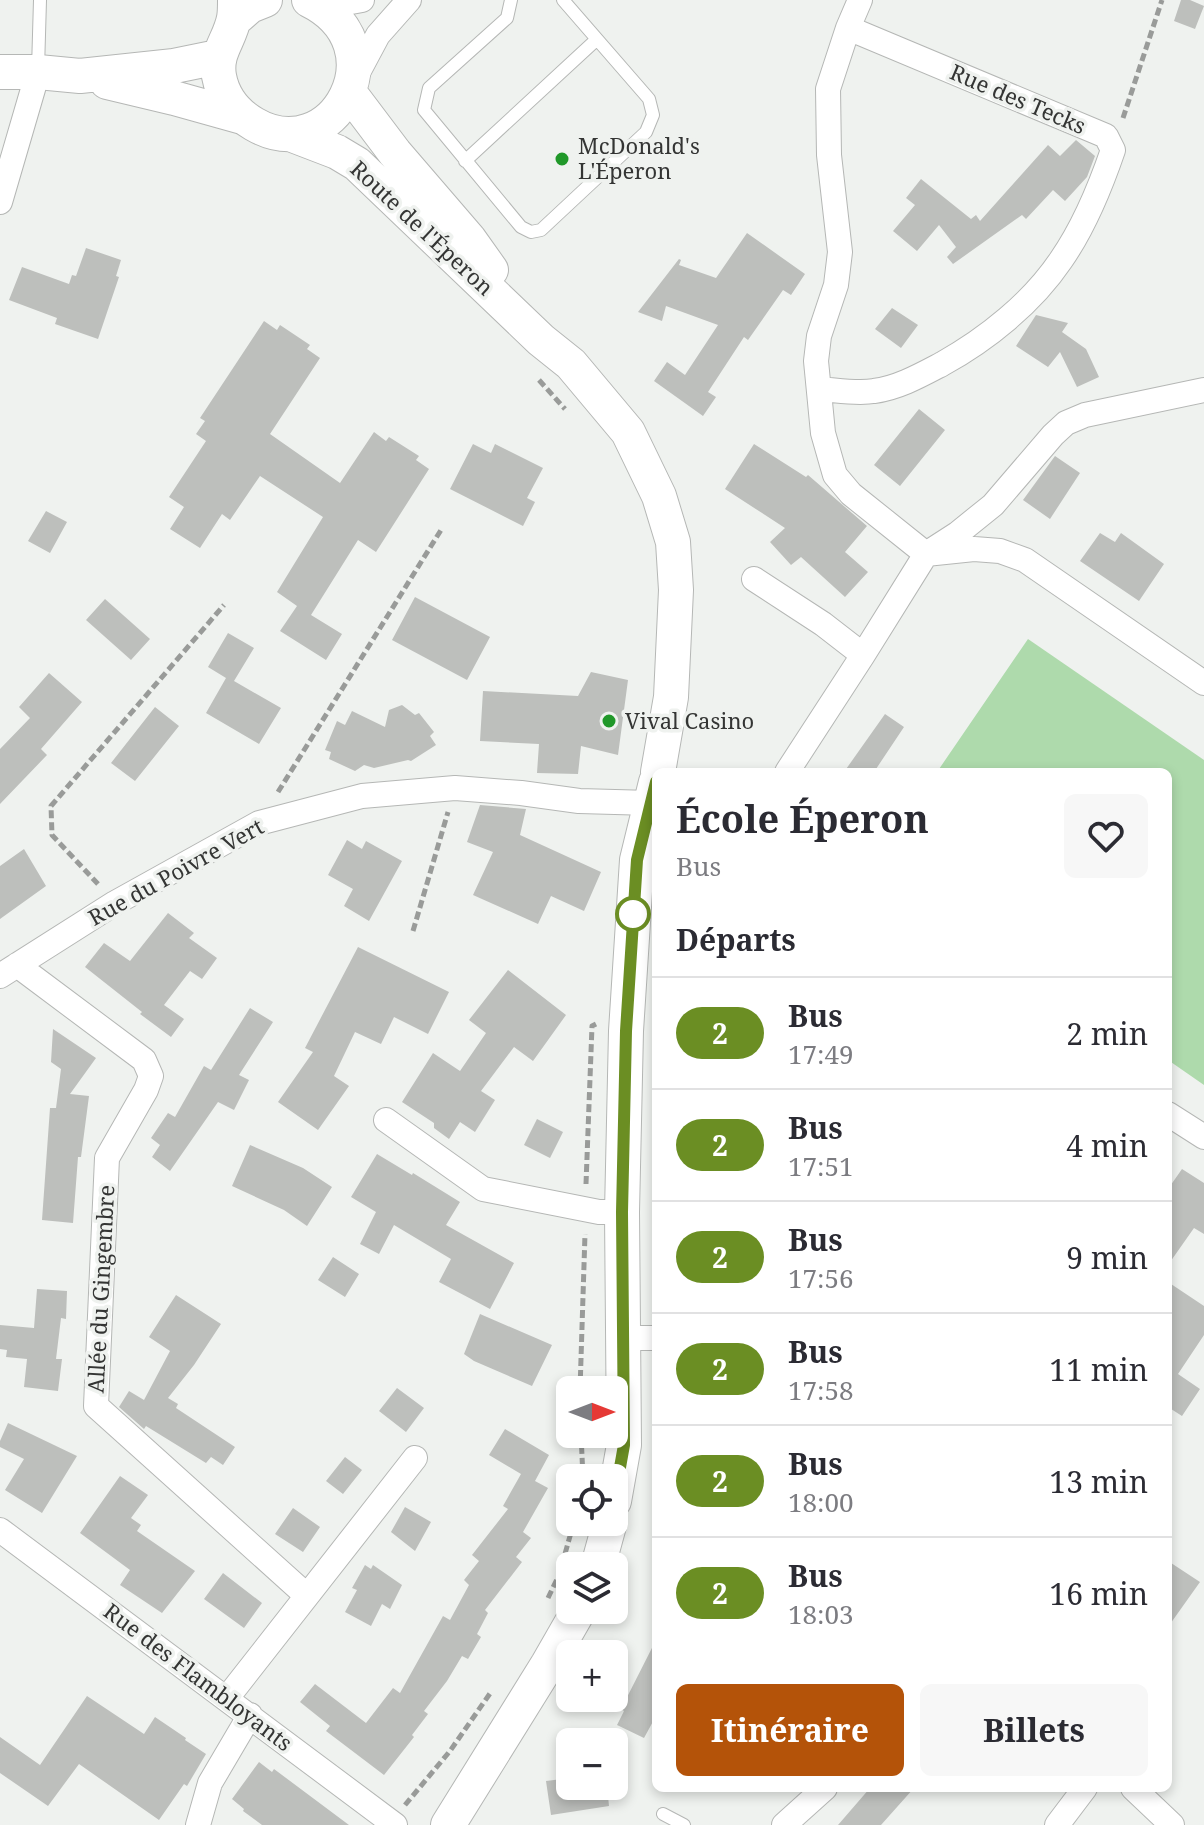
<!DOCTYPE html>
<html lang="fr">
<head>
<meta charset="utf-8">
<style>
  body { margin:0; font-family:"Noto Serif",serif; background:#f7f7f7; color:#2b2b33; height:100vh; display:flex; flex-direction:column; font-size:30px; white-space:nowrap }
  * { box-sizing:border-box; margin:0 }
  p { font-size:26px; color:#7c7c81 }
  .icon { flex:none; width:44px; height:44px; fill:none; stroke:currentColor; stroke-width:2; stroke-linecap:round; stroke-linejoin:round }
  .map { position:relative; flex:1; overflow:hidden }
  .side { position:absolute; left:652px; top:768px; width:520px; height:1024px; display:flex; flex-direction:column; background:#fff; border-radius:12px; box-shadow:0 4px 12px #0003 }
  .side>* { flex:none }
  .badge { padding:0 16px; border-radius:26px; font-size:28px; line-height:52px }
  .needle { width:52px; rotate:90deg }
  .tools { position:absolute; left:556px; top:1376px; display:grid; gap:16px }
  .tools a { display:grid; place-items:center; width:72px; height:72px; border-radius:12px; background:#fff; box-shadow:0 4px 12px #0003; font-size:40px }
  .map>.badge { position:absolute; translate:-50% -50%; box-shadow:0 0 0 4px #fff }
  h2 { padding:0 24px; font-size:30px; line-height:72px }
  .round { display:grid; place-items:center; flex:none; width:84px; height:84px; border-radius:12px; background:#f7f7f7 }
  .summary { display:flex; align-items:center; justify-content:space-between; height:136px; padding:0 24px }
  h1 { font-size:38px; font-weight:700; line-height:60px }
  .action { display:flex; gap:16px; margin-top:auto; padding:16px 24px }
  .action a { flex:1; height:92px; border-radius:12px; background:#b45309; color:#fff; font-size:32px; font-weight:700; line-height:92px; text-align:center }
  .action a+a { background:#f7f7f7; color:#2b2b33 }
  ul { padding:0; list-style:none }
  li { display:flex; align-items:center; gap:24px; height:112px; padding:0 24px; border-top:2px solid #e1e1e2 }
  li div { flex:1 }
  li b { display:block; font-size:30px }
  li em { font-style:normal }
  li .badge { min-width:88px; font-weight:700; text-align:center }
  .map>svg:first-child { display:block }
  .green { fill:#aedaac }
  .building { fill:#bdbfbc }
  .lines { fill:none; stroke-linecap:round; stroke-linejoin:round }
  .lane-casing { stroke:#b5b7b5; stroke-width:14 }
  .street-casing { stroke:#b5b7b5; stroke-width:26 }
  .secondary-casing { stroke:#b5b7b5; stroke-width:36 }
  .path { stroke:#999b99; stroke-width:5; stroke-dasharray:8 4; stroke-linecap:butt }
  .lane { stroke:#fff; stroke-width:12 }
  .street { stroke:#fff; stroke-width:24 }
  .secondary { stroke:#fff; stroke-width:34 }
  .line-casing { stroke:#fff; stroke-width:18 }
  .line { stroke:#6b8e23; stroke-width:12 }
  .poi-dot { fill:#209829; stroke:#eff2ef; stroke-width:3 }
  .stop-dot { fill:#fff; stroke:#6b8e23; stroke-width:4 }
  .labels { text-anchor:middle; stroke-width:7; stroke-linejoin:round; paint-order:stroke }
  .street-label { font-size:22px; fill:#343534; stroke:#eff2ef }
  .poi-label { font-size:22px; fill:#343534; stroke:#eff2ef; text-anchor:start }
</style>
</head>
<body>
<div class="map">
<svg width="1204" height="1825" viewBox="0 0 1204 1825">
  <rect width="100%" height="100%" fill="#eff2ef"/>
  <path class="green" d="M1028 639 1204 760V1085L1168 1060V772H937Z"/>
  <path class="building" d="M1181 0H1190L1204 6 1195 29 1174 21Z
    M1076 140 1095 156 1087 177 1065 201 1053 190 1026 219 1022 215 953 264 947 257 956 247 939 225 917 251 893 231 915 205 906 198 921 179 971 219 976 215 980 221 1048 145 1060 156Z
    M747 233 805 274 791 295 783 290 748 340 744 337 708 392 716 397 703 416 654 381 667 362 685 375 718 325 666 306 662 321 638 312 679 259 681 260 679 265 716 278Z
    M86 248 121 260 116 276 119 277 98 339 55 324 57 318 9 300 22 267 69 284 72 275 76 276Z
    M892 308 918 325 901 348 875 329Z
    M1036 315 1068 323 1062 332 1086 349 1099 377 1077 387 1060 352 1048 367 1016 346Z
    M264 321 277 330 280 325 310 345 307 349 320 358 270 434 340 483 374 432 386 441 389 437 419 456 416 460 429 469 376 552 358 540 311 615 342 634 326 660 280 631 297 606 277 592 323 517 260 476 230 520 222 514 200 548 170 529 184 507 169 497 206 441 196 434 205 421 200 418Z
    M919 409 945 430 900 486 874 465Z
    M473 444 491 453 495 444 543 468 527 498 535 502 523 526 450 489Z
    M754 444 806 477 808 475 867 526 845 552 868 572 845 597 801 557 791 565 770 542 785 528 725 489Z
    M1055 456 1080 473 1050 519 1023 500Z
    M46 511 67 522 50 553 28 541Z
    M1100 533 1115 542 1121 533 1164 564 1139 601 1080 561Z
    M415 597 490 637 467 680 392 640Z
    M105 599 150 639 131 660 86 620Z
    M228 633 254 648 234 681 281 708 259 744 206 713 226 678 208 667Z
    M591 672 628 680 618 755 581 746 578 774 537 773 539 744 480 741 483 691 578 696Z
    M49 673 82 702 41 749 47 755 0 804V749L30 718 19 707Z
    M402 705 415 715 419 713 434 732 430 736 436 745 411 761 408 760 374 768 364 765 355 771 329 759 331 752 325 750 337 721 345 725 352 711 385 727 389 710Z
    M155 707 179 726 135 781 111 763Z
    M885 714 904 727 874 772H844Z
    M480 805 526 809 520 835 601 872 584 911 551 896 538 924 473 895 493 852 467 842Z
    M347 840 362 849 366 841 402 861 369 921 344 906 353 889 328 875Z
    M24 849 46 886 0 919V866Z
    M168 913 194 933 189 938 217 958 202 979 190 971 164 1005 184 1019 171 1037 140 1014 142 1012 85 967 104 943 130 961Z
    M358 947 449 992 428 1034 394 1017 381 1044 355 1032 334 1076 349 1086 318 1130 278 1102 313 1052 305 1048Z
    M508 970 566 1015 533 1061 514 1047 481 1091 495 1100 475 1132 460 1122 449 1139 434 1128V1123L402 1102 433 1053 460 1071 486 1033 469 1020Z
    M250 1008 273 1022 239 1075 249 1080 234 1110 218 1102 170 1171 152 1157 160 1145 151 1138 168 1113 175 1117 204 1066 211 1070Z
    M53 1029 96 1058 70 1094 89 1096 81 1157H78L73 1223 42 1220 50 1108H56L61 1069 51 1062Z
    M537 1119 563 1132 550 1158 524 1145Z
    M250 1145 303 1168 332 1187 307 1226 284 1210 232 1186Z
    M377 1154 412 1175 413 1173 460 1202 446 1225 514 1263 490 1309 439 1282 451 1259 394 1225 379 1254 360 1244 376 1212 351 1197Z
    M1182 1169 1204 1183V1234L1194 1228 1168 1265V1189Z
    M333 1257 359 1274 345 1297 318 1280Z
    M1168 1282 1204 1306V1335L1178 1374 1200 1389 1182 1416 1168 1407Z
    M37 1289 67 1291 66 1319 61 1318 56 1359H62L58 1391 24 1387 27 1359 6 1357 7 1350 0 1349V1325L34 1328Z
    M176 1295 221 1324 194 1365 168 1398 178 1404 176 1408 235 1447 223 1465 211 1457 206 1463 146 1426 144 1429 119 1407 129 1391 144 1400 170 1351 149 1337Z
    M480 1314 552 1345 532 1386 474 1361 464 1354Z
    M397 1388 424 1408 406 1432 379 1411Z
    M8 1423 77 1456 42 1513 5 1490 24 1459 0 1447V1441Z
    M505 1429 549 1455 535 1481 548 1488 523 1532 531 1538 516 1557 522 1562 485 1610 488 1613 477 1634 481 1637 468 1659 462 1656 447 1681 424 1711 428 1714 412 1735 414 1737 384 1775 326 1731 330 1726 300 1702 315 1684 366 1723 393 1688 400 1693 443 1616 450 1620 469 1585 464 1580 479 1561 472 1555 508 1509 503 1506 521 1474 489 1455Z
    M345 1457 362 1470 343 1494 326 1481Z
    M120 1476 148 1495 131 1518 141 1525 137 1531 195 1571 162 1613 120 1585 130 1570 80 1533Z
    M405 1507 431 1522 415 1551 391 1532Z
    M293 1508 320 1527 303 1552 275 1534Z
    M1168 1561 1200 1582 1168 1627Z
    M365 1565 371 1569 373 1565 402 1585 390 1609 382 1604 371 1626 345 1612 357 1590 352 1588Z
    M223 1573 262 1603 244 1628 204 1599Z
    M656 1640V1716L644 1738 617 1725 624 1711 621 1709Z
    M87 1696 144 1734 155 1717 186 1738 185 1740 206 1754 187 1786 184 1784 159 1820 79 1764 48 1806 0 1773V1737L40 1765Z
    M259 1762 272 1772 274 1769 349 1825H262L243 1811 244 1809 232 1799Z
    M570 1778V1786H607L609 1806 551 1815 546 1781Z
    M870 1788H914L881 1825H838Z"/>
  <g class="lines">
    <defs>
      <path id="lane" d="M511 0 507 18 429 88 424 110 521 227 531 232 541 230 646 132 653 115 649 99 563 0
        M38 69 40 0
        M465 161 596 40
        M663 1814 684 1825"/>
      <path id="street" d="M860 0 848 28 828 89 829 155 840 252 836 285 819 336 816 361 823 433 835 475 851 494 926 554 974 549 1000 551 1025 560 1204 683
        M324 7 362 0
        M354 80 378 35 409 0
        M0 202 38 72
        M819 389C836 390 857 394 874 391 898 388 921 375 942 364 987 339 1032 303 1061 260 1084 227 1100 188 1113 150L1106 136 848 28
        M754 579 823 624 863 655
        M787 772 863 655 926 554 957 534 993 505 1053 435 1066 423 1085 415 1204 390
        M17 965 144 1060 151 1076 146 1090 107 1158 96 1406 306 1595
        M0 976 115 903 259 823 362 796 455 788 521 793 579 801 651 803
        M1168 1114 1204 1137
        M386 1120 483 1189 599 1212H622
        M624 1338H656
        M0 1530 395 1825
        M227 1698 415 1458
        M1133 1788 1172 1825
        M198 1825 210 1783 250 1715
        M784 1825 825 1788
        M1057 1825 1085 1788"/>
      <path id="secondary" d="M235 0C235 6 235 13 234 18 230 40 215 52 219 76 223 98 235 113 254 124 333 170 402 46 309 0
        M234 20 250 6 265 0
        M0 72H38L80 76 174 66 218 57
        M107 82 174 98 242 117
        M349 92 395 153 469 239 491 270
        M290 134 337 152 357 164 541 340 571 364 628 432 659 496 673 542 676 590 671 697 658 772
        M614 1501 624 1445 622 1212 626 1031 637 860 656 782
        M598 1566 610 1522
        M448 1825 548 1664 579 1610"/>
    </defs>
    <use href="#lane" class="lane-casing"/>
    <use href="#street" class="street-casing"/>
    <use href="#secondary" class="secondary-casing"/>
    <path class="path" d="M1123 118 1162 0
      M539 380 565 409
      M278 792 441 530
      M98 884 52 835 51 806 224 605
      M413 931 448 812
      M586 1184 592 1026 596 1024
      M580 1390 585 1234
      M581 1434 583 1478
      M548 1598 559 1575 574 1522
      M405 1805 450 1751 491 1692"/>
    <use href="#lane" class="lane"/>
    <use href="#street" class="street"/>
    <use href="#secondary" class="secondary"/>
  </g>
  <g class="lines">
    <defs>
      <path id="line" d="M614 1501 624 1445 622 1212 626 1031 637 860 656 782"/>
    </defs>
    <use href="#line" class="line-casing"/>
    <use href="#line" class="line"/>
  </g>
  <g class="poi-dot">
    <circle cx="562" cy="159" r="8"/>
    <circle cx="609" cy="721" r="8"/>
  </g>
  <circle class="stop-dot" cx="633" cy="914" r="16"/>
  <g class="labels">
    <g class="street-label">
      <text transform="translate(1018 99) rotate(23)" y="8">Rue des Tecks</text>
      <text transform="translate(422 228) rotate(43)" y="8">Route de l'Éperon</text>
      <text transform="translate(176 872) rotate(-29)" y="8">Rue du Poivre Vert</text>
      <text transform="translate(101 1289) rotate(-87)" y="8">Allée du Gingembre</text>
      <text transform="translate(198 1677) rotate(37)" y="8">Rue des Flambloyants</text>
    </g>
    <g class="poi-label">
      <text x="578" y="154">McDonald's<tspan x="578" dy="25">L'Éperon</tspan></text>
      <text x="625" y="729">Vival Casino</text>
    </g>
  </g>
</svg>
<div class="tools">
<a><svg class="needle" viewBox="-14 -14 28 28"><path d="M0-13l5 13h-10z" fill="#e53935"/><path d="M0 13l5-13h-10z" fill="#7c7c81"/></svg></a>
<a><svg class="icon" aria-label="locate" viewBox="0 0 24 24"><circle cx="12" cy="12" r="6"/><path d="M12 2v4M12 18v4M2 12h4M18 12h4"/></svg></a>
<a><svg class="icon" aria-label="layers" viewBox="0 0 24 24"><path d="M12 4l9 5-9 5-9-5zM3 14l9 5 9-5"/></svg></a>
<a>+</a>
<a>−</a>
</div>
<section class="side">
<div class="summary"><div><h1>École Éperon</h1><p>Bus</p></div><a class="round"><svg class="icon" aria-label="heart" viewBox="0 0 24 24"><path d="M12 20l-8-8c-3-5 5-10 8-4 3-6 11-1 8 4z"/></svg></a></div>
<h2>Départs</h2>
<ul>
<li><span class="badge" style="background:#6b8e23;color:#fff">2</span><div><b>Bus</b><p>17:49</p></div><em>2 min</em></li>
<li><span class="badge" style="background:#6b8e23;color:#fff">2</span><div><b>Bus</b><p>17:51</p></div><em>4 min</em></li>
<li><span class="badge" style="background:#6b8e23;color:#fff">2</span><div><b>Bus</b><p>17:56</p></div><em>9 min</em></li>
<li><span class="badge" style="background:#6b8e23;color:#fff">2</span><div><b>Bus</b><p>17:58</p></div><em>11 min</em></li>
<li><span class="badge" style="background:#6b8e23;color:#fff">2</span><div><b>Bus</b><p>18:00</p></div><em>13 min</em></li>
<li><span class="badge" style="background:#6b8e23;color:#fff">2</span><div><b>Bus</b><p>18:03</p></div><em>16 min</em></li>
</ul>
<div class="action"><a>Itinéraire</a><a>Billets</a></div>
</section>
</div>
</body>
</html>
